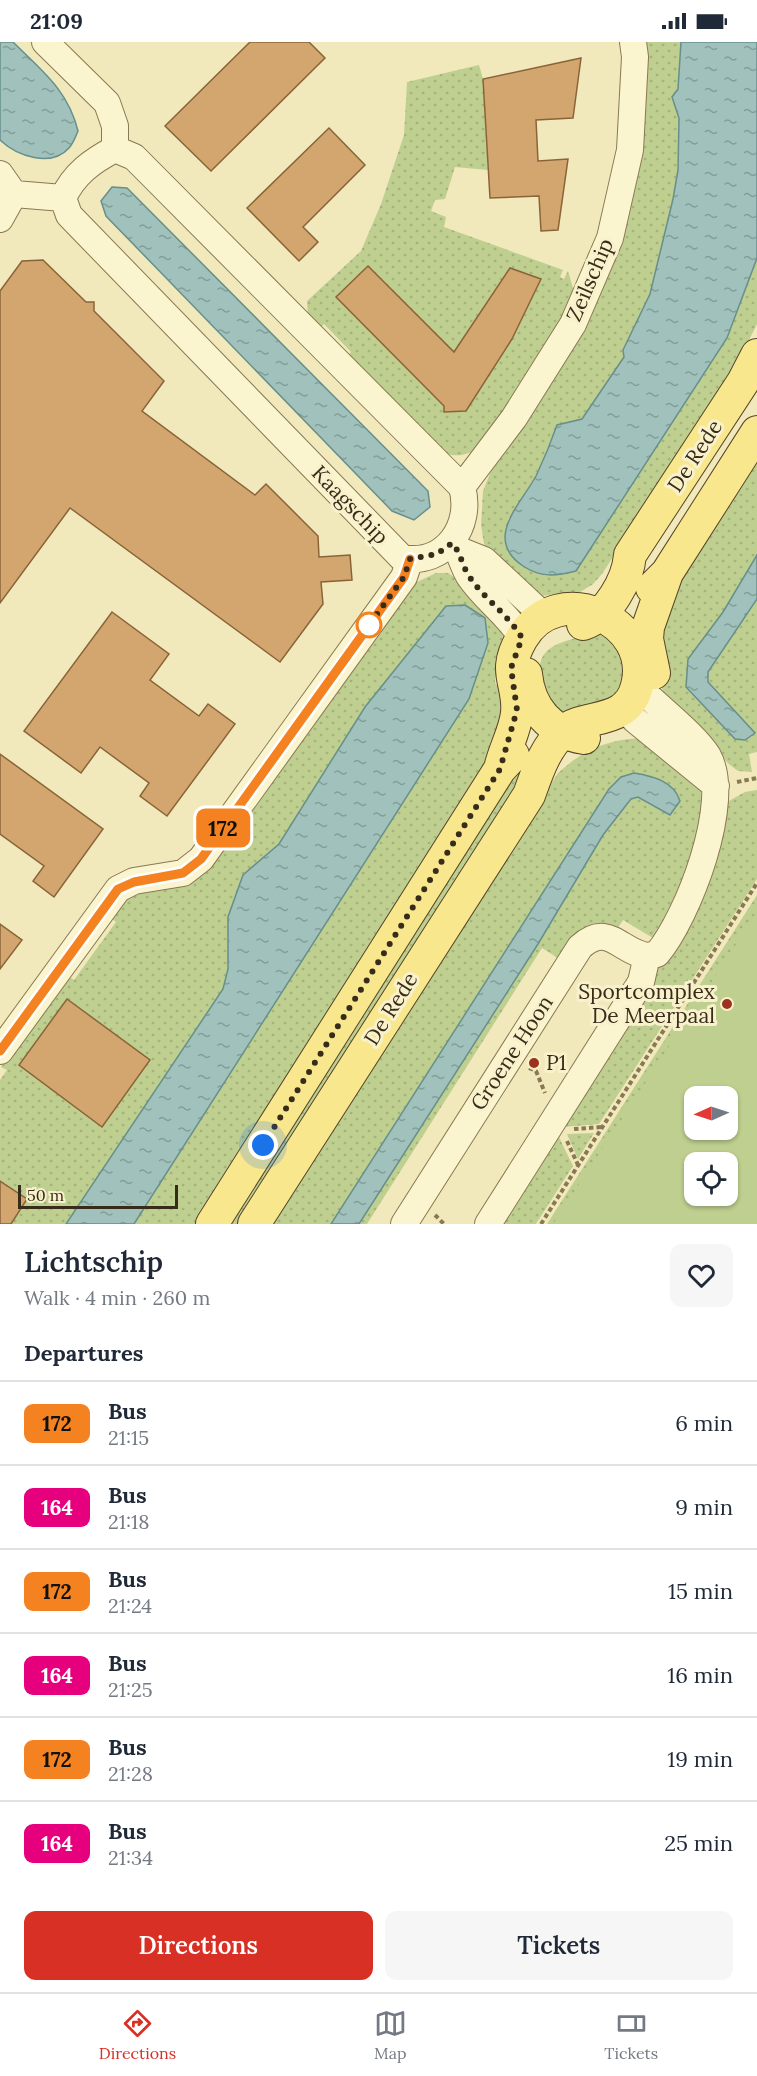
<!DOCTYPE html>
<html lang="en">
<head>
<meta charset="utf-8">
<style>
  body { margin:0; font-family:Lora,serif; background:#f6f6f7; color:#1f2937; height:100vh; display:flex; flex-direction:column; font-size:22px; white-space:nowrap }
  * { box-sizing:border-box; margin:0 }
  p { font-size:20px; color:#747a83 }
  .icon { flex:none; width:33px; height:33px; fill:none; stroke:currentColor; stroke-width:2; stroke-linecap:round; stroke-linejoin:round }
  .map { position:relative; height:1182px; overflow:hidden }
  .drawer { display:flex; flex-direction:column; background:#fff; flex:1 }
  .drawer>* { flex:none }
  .badge { padding:0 12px; border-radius:9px; font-size:21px; line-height:39px }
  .needle { width:39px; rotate:267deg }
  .fabs { position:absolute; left:684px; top:1044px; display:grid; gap:12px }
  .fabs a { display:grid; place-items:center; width:54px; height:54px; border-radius:12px; background:#fff; box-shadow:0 2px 4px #0004; font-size:30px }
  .scale { position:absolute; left:18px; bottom:15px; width:160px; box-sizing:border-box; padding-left:6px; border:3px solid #372c1a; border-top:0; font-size:16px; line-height:21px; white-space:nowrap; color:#372c1a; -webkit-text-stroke:4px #f8f1cb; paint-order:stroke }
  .you { position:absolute; width:30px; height:30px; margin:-15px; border:4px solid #fff; border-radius:50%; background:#1a73e8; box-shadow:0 0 0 9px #1a73e833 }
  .map>.badge { position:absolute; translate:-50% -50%; box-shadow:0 0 0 3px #fff }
  h2 { padding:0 24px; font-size:22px; line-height:54px }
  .round { display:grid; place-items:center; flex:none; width:63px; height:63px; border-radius:12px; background:#f6f6f7 }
  .headline { display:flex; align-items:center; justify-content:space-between; height:102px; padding:0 24px }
  h1 { font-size:28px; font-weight:600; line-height:45px }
  .primary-button { display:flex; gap:12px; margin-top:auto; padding:12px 24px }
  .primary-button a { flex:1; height:69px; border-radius:12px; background:#d93025; color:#fff; font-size:24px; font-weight:600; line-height:69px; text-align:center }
  .primary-button a+a { background:#f6f6f7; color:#1f2937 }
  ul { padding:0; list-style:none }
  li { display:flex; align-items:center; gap:18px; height:84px; padding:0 24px; border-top:2px solid #e0e1e3 }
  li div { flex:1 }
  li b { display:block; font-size:22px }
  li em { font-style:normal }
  li .badge { min-width:66px; font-weight:700; text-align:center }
  .status { display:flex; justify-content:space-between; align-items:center; height:42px; padding:0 30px; background:#fff; direction:ltr }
  .status svg { height:16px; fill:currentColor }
  .dock { display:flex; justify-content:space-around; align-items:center; height:84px; border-top:2px solid #e0e1e3; background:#fff; font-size:16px; color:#747a83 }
  .dock a { display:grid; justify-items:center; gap:3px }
  .dock .on { color:#d93025 }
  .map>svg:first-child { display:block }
  .grass { fill:url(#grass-dots) }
  .park { fill:#becf8f; fill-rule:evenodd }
  .water { fill:url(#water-ripples); stroke:#678f8b; stroke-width:1.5 }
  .building { fill:#d2a66e; stroke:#8a6438; stroke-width:1.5 }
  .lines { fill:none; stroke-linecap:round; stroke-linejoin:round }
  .minor-casing { stroke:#897854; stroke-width:28 }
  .major-casing { stroke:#564529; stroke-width:34 }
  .path { stroke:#897854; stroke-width:4; stroke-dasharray:4.5 3; stroke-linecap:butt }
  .minor { stroke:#fbf5cf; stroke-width:26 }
  .major { stroke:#f9e78e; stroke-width:32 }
  .line-casing { stroke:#fff; stroke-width:14 }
  .line { stroke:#f58220; stroke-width:9 }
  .walk { stroke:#372c1a; stroke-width:6; stroke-dasharray:0 10.8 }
  .stop-dot { fill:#fff; stroke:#f58220; stroke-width:3 }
  .poi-dot { fill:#9d311f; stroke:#f8f1cb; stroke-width:2 }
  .labels { text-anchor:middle; stroke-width:6; stroke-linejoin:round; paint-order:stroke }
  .street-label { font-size:21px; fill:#372c1a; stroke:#f8f1cb }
  .poi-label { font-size:21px; fill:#372c1a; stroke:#f8f1cb; text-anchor:end }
</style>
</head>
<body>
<div class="status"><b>21:09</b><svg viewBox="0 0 49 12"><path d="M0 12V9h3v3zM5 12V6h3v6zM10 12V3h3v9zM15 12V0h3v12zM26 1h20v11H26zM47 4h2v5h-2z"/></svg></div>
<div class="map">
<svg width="757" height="1182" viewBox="0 0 757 1182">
  <defs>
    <pattern id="grass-dots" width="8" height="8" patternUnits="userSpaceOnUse" patternTransform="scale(1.5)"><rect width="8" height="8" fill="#becf8f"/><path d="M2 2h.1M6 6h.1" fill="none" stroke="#a4b27b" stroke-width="1.8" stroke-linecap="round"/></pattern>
    <pattern id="water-ripples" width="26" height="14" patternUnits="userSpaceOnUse" patternTransform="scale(1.5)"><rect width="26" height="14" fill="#a0c1bc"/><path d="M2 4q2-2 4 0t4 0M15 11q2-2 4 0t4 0" fill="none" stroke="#839d98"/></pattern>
  </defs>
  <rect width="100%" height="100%" fill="#f1e9bb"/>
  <path class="grass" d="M639 0H681L678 47 672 55 679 76 678 128 673 157 650 252 624 308 625 315 582 377 557 383 535 435 508 478 576 529 727 296 757 216V282L732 332 602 532 593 542 569 557 566 551 541 554 491 512 484 502 481 483 483 449 493 424 580 292Z
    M479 23 483 37 488 128 455 125 445 157 435 158 431 169 446 175 444 185 563 228 560 235 564 237 568 229 575 253 562 281 480 404C469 413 460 415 446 412L346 315 351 310 324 282 319 287 308 276 307 259 361 209 381 162 404 93 407 40Z
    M757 414V513L723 570 688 617C702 646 714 673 735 697L755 690 708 640V630L757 557V710L749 712 752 730 738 729 730 723 674 669 664 652 661 643 659 590 671 554Z
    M436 531H448L456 536 501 585 503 592 495 639 496 643 503 642 506 662 492 719 197 1182H134L469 657 446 564 365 665 279 802 243 833 228 875V927L223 947 66 1182H0V1038L7 1028 1 1025 68 934 74 938 116 880 109 875C117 866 126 854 138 851 159 844 183 850 200 833L382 590 378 587 412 539 417 540Z
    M602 589C619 609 631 628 617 654L561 673C550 664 548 654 543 641 527 599 576 598 602 589Z
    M642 696 701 745V780L681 854 653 896 623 878 616 889 604 882 590 885 561 918 542 906 367 1182H359L538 902 603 793 632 757 638 755 670 773 680 759 609 747 331 1182H267L558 731C585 707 606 698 642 696Z
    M511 727 525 735 241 1182H221Z
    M757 748V837L599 1082 563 1085 562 1080 698 862 727 760 745 750Z
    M757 853V1057L694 1054 570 1182H547Z
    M556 1089 573 1124 536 1182H498Z
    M594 1091 578 1117 567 1092Z"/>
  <path class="park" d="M757 870V1182H553ZM694 1054H728V1088H694ZM694 1120H728V1154H694Z"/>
  <path class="water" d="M0 0H13C42 29 68 48 78 89 76 94 73 102 69 106 51 126 17 114 0 98Z
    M681 0H757V216L727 296 576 529C556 534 541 536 523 524 483 497 520 463 536 434 544 417 551 400 557 383L582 377 624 315 623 308 650 252 673 157 678 128 679 76 672 55 678 47Z
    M112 145 127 146 428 449 430 465 414 478 392 469 106 174 101 159Z
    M757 513V557L708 630V640L755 691 745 698 735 697 686 645 688 617 723 570Z
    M465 563 485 576 488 601 469 657 134 1182H66L223 947 228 927V875L243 833 279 802 365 665 446 564Z
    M634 731C652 734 674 739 680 759L670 773 638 755 631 757 603 793 538 902 359 1182H331L609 747 621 735Z"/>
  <path class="building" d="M250 0H309L325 16 211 129 165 84Z
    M581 16 573 76 536 78 538 119 568 117 558 188 541 189 539 154 490 156 483 37Z
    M329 86 365 123 303 185 318 200 299 219 247 166Z
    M43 218 86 260H94V269L164 339 142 369 255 453 266 442 318 494 319 515 350 513 352 538 321 540 323 562 280 620 70 466 0 561V249L22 219Z
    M368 224 454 310 510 226 541 237 512 297 466 369 444 370V364L336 255Z
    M112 570 169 612 150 638 199 674 208 662 235 682 167 774 140 754 149 741 100 705 81 731 24 689Z
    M0 712 103 787 54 855 33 839 44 824 0 792Z
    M0 882 22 898 0 927Z
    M67 957 150 1018 102 1085 19 1023Z
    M0 1139 27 1157 11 1182H0Z"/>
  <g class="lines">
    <defs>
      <path id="minor" d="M0 132 14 152 63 156 69 173 402 516C445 524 473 484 462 445L134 115 115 107V84L107 61 45 0
        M63 156C74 132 92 119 115 107
        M0 177 14 152
        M462 445 514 376 573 282 610 196 630 108 635 15 633 0
        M452 500C461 511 462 523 469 534 484 557 508 572 522 596
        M459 508 484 518 544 574
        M635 678 716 744
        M647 914 657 912C688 875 733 759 708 714 696 695 666 671 649 655
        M0 1009 118 847 134 839 183 831 201 817 404 535 410 517
        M404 1182 580 905C608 879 620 910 647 914L641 940 488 1182"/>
      <path id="major" d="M652 546 667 531 757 390
        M583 582C608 574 628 538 630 513L743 340 757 313
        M654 631 647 597 648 585 667 531
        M526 632C529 665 550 691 584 696
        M212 1182 500 727 513 713
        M254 1182 529 753C537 731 545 705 564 689 586 671 627 684 637 644 654 579 558 535 522 596 501 631 520 641 517 671 515 690 504 708 500 727"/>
    </defs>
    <use href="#minor" class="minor-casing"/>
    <use href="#major" class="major-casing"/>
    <path class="path" d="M737 740 757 736
      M529 1026 536 1029 545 1051
      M574 1087 602 1085
      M567 1099 578 1123
      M435 1173 444 1182
      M541 1182 757 841"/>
    <use href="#minor" class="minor"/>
    <use href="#major" class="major"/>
  </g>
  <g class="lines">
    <defs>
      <path id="line" d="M0 1009 118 847 134 840 183 831 201 817 404 535 410 517"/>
    </defs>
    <use href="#line" class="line-casing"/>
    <use href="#line" class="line"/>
    <path class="walk" d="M263 1103 500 727 517 668 511 626 522 596C508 572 484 557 469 534 462 524 461 511 452 501L437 512 410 517 404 535 369 583"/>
  </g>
  <circle class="stop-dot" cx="369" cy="583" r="12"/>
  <g class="poi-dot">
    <circle cx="727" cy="962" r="6"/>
    <circle cx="534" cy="1021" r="6"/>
  </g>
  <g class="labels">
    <g class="street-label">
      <text transform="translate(590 238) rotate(-67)" y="7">Zeilschip</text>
      <text transform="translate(695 414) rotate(-57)" y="7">De Rede</text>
      <text transform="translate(350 463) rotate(46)" y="7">Kaagschip</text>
      <text transform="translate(391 967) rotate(-58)" y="7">De Rede</text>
      <text transform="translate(512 1011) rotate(-57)" y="7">Groene Hoon</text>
    </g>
    <g class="poi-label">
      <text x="715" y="957">Sportcomplex<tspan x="715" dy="24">De Meerpaal</tspan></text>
      <text x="546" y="1028" text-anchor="start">P1</text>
    </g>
  </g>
</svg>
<div class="fabs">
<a><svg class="needle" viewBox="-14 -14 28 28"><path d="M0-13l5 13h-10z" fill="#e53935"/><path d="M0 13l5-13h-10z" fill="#747a83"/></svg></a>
<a><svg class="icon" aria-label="locate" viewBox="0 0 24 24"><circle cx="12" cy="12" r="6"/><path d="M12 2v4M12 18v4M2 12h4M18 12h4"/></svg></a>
</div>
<div class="scale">50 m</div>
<div class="you" style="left:263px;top:1103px"></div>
<b class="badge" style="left:223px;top:786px;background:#f58220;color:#111">172</b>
</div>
<section class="drawer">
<div class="headline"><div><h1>Lichtschip</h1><p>Walk · 4 min · 260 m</p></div><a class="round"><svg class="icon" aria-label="heart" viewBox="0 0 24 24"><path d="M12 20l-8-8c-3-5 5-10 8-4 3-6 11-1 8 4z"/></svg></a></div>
<h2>Departures</h2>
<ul>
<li><span class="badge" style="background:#f58220;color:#111">172</span><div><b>Bus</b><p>21:15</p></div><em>6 min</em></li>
<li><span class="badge" style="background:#e6007e;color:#fff">164</span><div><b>Bus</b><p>21:18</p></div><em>9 min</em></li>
<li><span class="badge" style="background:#f58220;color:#111">172</span><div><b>Bus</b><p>21:24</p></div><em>15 min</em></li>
<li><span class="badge" style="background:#e6007e;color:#fff">164</span><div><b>Bus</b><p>21:25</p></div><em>16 min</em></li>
<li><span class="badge" style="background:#f58220;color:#111">172</span><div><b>Bus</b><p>21:28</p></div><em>19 min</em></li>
<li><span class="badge" style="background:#e6007e;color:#fff">164</span><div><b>Bus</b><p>21:34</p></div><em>25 min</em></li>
</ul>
<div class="primary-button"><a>Directions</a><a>Tickets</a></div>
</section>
<nav class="dock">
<a class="on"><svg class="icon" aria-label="directions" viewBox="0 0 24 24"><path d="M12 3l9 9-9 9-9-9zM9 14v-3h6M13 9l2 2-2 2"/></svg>Directions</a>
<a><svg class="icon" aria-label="map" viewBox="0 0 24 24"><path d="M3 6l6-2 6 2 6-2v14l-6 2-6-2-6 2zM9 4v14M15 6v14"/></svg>Map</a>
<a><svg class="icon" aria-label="tickets" viewBox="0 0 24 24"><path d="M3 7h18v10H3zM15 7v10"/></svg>Tickets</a>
</nav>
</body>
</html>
